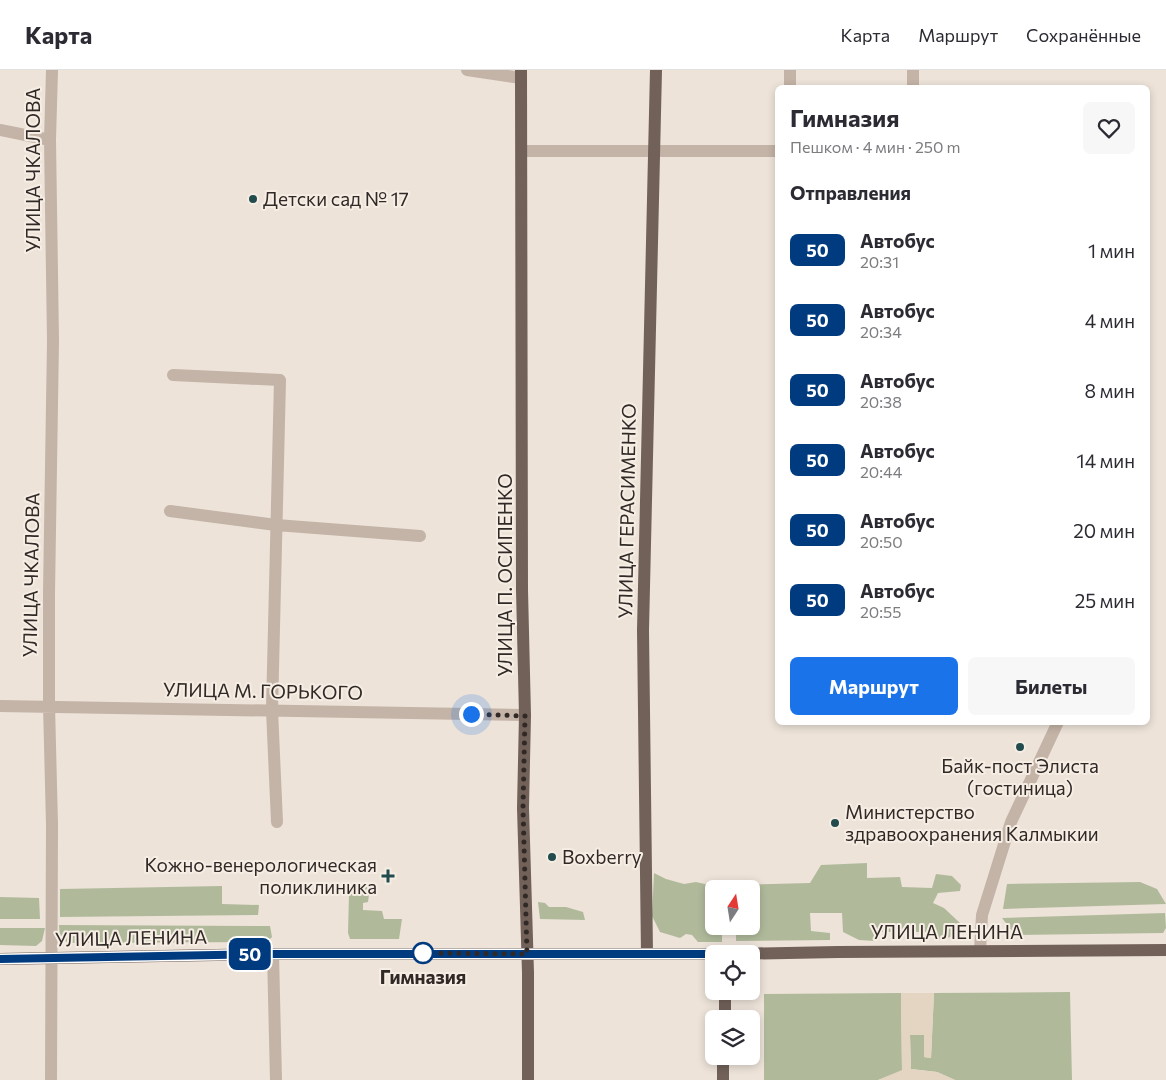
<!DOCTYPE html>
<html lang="ru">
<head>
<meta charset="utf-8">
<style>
  body { margin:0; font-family:Commissioner,sans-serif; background:#f7f7f7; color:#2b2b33; height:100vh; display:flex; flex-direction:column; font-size:19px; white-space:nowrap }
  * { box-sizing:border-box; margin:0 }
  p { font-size:16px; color:#7c7c81 }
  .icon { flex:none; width:28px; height:28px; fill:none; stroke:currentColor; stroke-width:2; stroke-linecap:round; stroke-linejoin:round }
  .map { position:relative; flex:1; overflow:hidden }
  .details { position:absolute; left:775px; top:15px; width:375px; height:640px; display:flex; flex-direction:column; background:#fff; border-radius:8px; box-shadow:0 2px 8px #0003 }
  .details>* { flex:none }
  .badge { padding:0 10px; border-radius:8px; font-size:18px; line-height:32px }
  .needle { width:32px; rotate:12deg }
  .buttons { position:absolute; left:705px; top:810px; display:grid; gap:10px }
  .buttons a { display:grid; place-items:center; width:55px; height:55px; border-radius:8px; background:#fff; box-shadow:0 2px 8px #0003; font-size:25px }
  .you { position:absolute; width:25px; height:25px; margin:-12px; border:4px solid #fff; border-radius:50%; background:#1a73e8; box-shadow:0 0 0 8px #1a73e833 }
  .map>.badge { position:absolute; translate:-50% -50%; box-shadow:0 0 0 2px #fff }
  h2 { padding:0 15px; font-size:19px; line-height:45px }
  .round { display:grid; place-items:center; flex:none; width:52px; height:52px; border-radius:8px; background:#f7f7f7 }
  .summary { display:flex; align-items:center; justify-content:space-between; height:85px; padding:0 15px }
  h1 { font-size:24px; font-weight:700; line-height:38px }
  .primary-button { display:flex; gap:10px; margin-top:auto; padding:10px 15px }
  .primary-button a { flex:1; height:58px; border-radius:8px; background:#1a73e8; color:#fff; font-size:20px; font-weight:700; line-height:58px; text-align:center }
  .primary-button a+a { background:#f7f7f7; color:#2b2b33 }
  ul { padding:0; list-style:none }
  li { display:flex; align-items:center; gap:15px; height:70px; padding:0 15px }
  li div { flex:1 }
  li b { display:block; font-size:19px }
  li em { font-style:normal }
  li .badge { min-width:55px; font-weight:700; text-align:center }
  header { display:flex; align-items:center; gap:30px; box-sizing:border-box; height:70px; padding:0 25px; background:#fff; border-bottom:1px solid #e1e1e2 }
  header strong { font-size:24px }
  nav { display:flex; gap:28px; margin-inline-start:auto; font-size:18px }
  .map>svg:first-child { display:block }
  .green { fill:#b0ba9b }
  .plaza { fill:#e4d4c2 }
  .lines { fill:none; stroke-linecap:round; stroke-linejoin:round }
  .minor { stroke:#c4b3a7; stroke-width:12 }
  .major { stroke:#716159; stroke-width:12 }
  .line-casing { stroke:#fff; stroke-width:11 }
  .line { stroke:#003b80; stroke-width:8 }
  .walk { stroke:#312926; stroke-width:5; stroke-dasharray:0 9 }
  .poi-dot { fill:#214b4d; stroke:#f6eee4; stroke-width:2 }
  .stop-dot { fill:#fff; stroke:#003b80; stroke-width:2.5 }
  .labels { text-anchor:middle; stroke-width:4; stroke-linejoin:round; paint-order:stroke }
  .street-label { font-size:19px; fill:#312926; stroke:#f6eee4 }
  .poi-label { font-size:19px; fill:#312926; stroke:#f6eee4; text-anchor:start }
  .stop-label { font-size:19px; font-weight:bold; fill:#312926; stroke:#f6eee4 }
</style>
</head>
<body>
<header>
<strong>Карта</strong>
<nav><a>Карта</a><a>Маршрут</a><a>Сохранённые</a></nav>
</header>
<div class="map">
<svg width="1166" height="1010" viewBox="0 0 1166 1010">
  <rect width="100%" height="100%" fill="#ede3d9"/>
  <path class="green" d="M867 793V808L900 807 902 817 932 818 936 804 952 806 961 815 960 821 938 823 933 833 944 838 960 853V864L940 870 934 862H881L875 871 859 870 843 862 842 843H810L811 861 830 863V870L736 871V856H751V819H736V815L810 813 821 795Z
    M654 803 666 809 684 814 696 812 722 818 714 819V856H722V872H698L692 865 686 864 680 868 660 862 652 846Z
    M1140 812 1157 819 1166 834 1003 839 1007 814Z
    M222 816V834L259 835 258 845 60 847V819Z
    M354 817H370L368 832 363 833V840L382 841 384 849H402L399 869H350L348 863 349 824Z
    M0 827 39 828 40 849H0Z
    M538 832 545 833 549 837H566L583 842 585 850 540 849Z
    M1165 843 1166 858 1163 863 1015 865 1002 848Z
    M59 855 270 856 272 867 268 871 261 872 68 873 60 867Z
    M0 858H45L42 871 36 876 0 875Z
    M1070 922 1072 1010H955L937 1002 911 999 910 965H924V987L931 988 934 923Z
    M901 923 902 1001 878 1010H764V924Z"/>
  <path class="plaza" d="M901 923H934L931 988 924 987V965H910L911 999 937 1002 955 1010H878L902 1000Z"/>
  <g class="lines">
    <path class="minor" d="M467 0 521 8
      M913 0V18
      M790 18V0
      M0 60 50 70
      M522 81H778
      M173 305 280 310 272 640 277 752
      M170 441 276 455 420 466
      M0 636 525 645
      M980 881 982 845 1011 752 1058 652
      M273 884 276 1010
      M51 1010 52 755 49 635V523L53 271 50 70 52 0"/>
    <path class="major" d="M521 0 522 520 525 645 523 738 528 903V1010
      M647 884 643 560 656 0
      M728 884 838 882 1166 880
      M0 889 273 884H714
      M725 949V921
      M723 1010V986"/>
  </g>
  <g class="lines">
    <defs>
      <path id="line" d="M0 889 273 884H714"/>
    </defs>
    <use href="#line" class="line-casing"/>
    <use href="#line" class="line"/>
    <path class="walk" d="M423 883 527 884 523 738 525 646 471 644"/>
  </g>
  <g class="poi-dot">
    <circle cx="253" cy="129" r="5"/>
    <circle cx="1020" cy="677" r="5"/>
    <circle cx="835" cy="753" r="5"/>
    <circle cx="552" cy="787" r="5"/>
    <path d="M385.5 798.5h5v5h5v5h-5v5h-5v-5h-5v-5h5z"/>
  </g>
  <circle class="stop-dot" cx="423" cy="883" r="10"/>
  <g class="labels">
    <g class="street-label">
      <text transform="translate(33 100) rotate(-90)" y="7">УЛИЦА ЧКАЛОВА</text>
      <text transform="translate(627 441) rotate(-89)" y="7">УЛИЦА ГЕРАСИМЕНКО</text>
      <text transform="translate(31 505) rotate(-89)" y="7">УЛИЦА ЧКАЛОВА</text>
      <text transform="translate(505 505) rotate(-90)" y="7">УЛИЦА П. ОСИПЕНКО</text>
      <text transform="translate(263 621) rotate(1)" y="7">УЛИЦА М. ГОРЬКОГО</text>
      <text x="947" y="869">УЛИЦА ЛЕНИНА</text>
      <text transform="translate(131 868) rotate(-1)" y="7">УЛИЦА ЛЕНИНА</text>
    </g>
    <g class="poi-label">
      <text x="263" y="136">Детски сад № 17</text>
      <text x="1020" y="703" text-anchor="middle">Байк-пост Элиста<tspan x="1020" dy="22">(гостиница)</tspan></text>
      <text x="845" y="749">Министерство<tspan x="845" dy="22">здравоохранения Калмыкии</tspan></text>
      <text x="562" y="794">Boxberry</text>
      <text x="377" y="802" text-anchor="end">Кожно-венерологическая<tspan x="377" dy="22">поликлиника</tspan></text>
    </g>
    <g class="stop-label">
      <text x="423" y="914">Гимназия</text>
    </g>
  </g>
</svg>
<div class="buttons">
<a><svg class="needle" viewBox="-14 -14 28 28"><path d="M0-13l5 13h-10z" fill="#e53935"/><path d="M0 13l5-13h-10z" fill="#7c7c81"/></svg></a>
<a><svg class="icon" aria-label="locate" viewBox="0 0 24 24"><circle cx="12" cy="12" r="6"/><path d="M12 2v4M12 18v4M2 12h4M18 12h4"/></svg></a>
<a><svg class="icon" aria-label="layers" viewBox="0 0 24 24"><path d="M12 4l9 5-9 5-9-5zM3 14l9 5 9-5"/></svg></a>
</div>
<div class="you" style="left:471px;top:644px"></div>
<b class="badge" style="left:250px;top:884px;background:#003b80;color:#fff">50</b>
<section class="details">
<div class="summary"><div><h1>Гимназия</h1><p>Пешком · 4 мин · 250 m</p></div><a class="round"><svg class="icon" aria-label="heart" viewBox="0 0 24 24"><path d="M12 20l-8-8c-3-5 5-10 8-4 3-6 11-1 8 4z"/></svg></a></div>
<h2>Отправления</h2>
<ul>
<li><span class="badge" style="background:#003b80;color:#fff">50</span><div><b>Автобус</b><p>20:31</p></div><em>1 мин</em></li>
<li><span class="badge" style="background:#003b80;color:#fff">50</span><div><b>Автобус</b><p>20:34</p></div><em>4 мин</em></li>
<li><span class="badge" style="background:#003b80;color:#fff">50</span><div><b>Автобус</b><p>20:38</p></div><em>8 мин</em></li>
<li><span class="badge" style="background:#003b80;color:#fff">50</span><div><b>Автобус</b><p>20:44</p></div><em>14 мин</em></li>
<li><span class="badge" style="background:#003b80;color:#fff">50</span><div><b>Автобус</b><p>20:50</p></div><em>20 мин</em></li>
<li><span class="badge" style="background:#003b80;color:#fff">50</span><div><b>Автобус</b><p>20:55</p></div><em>25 мин</em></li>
</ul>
<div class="primary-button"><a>Маршрут</a><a>Билеты</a></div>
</section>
</div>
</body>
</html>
